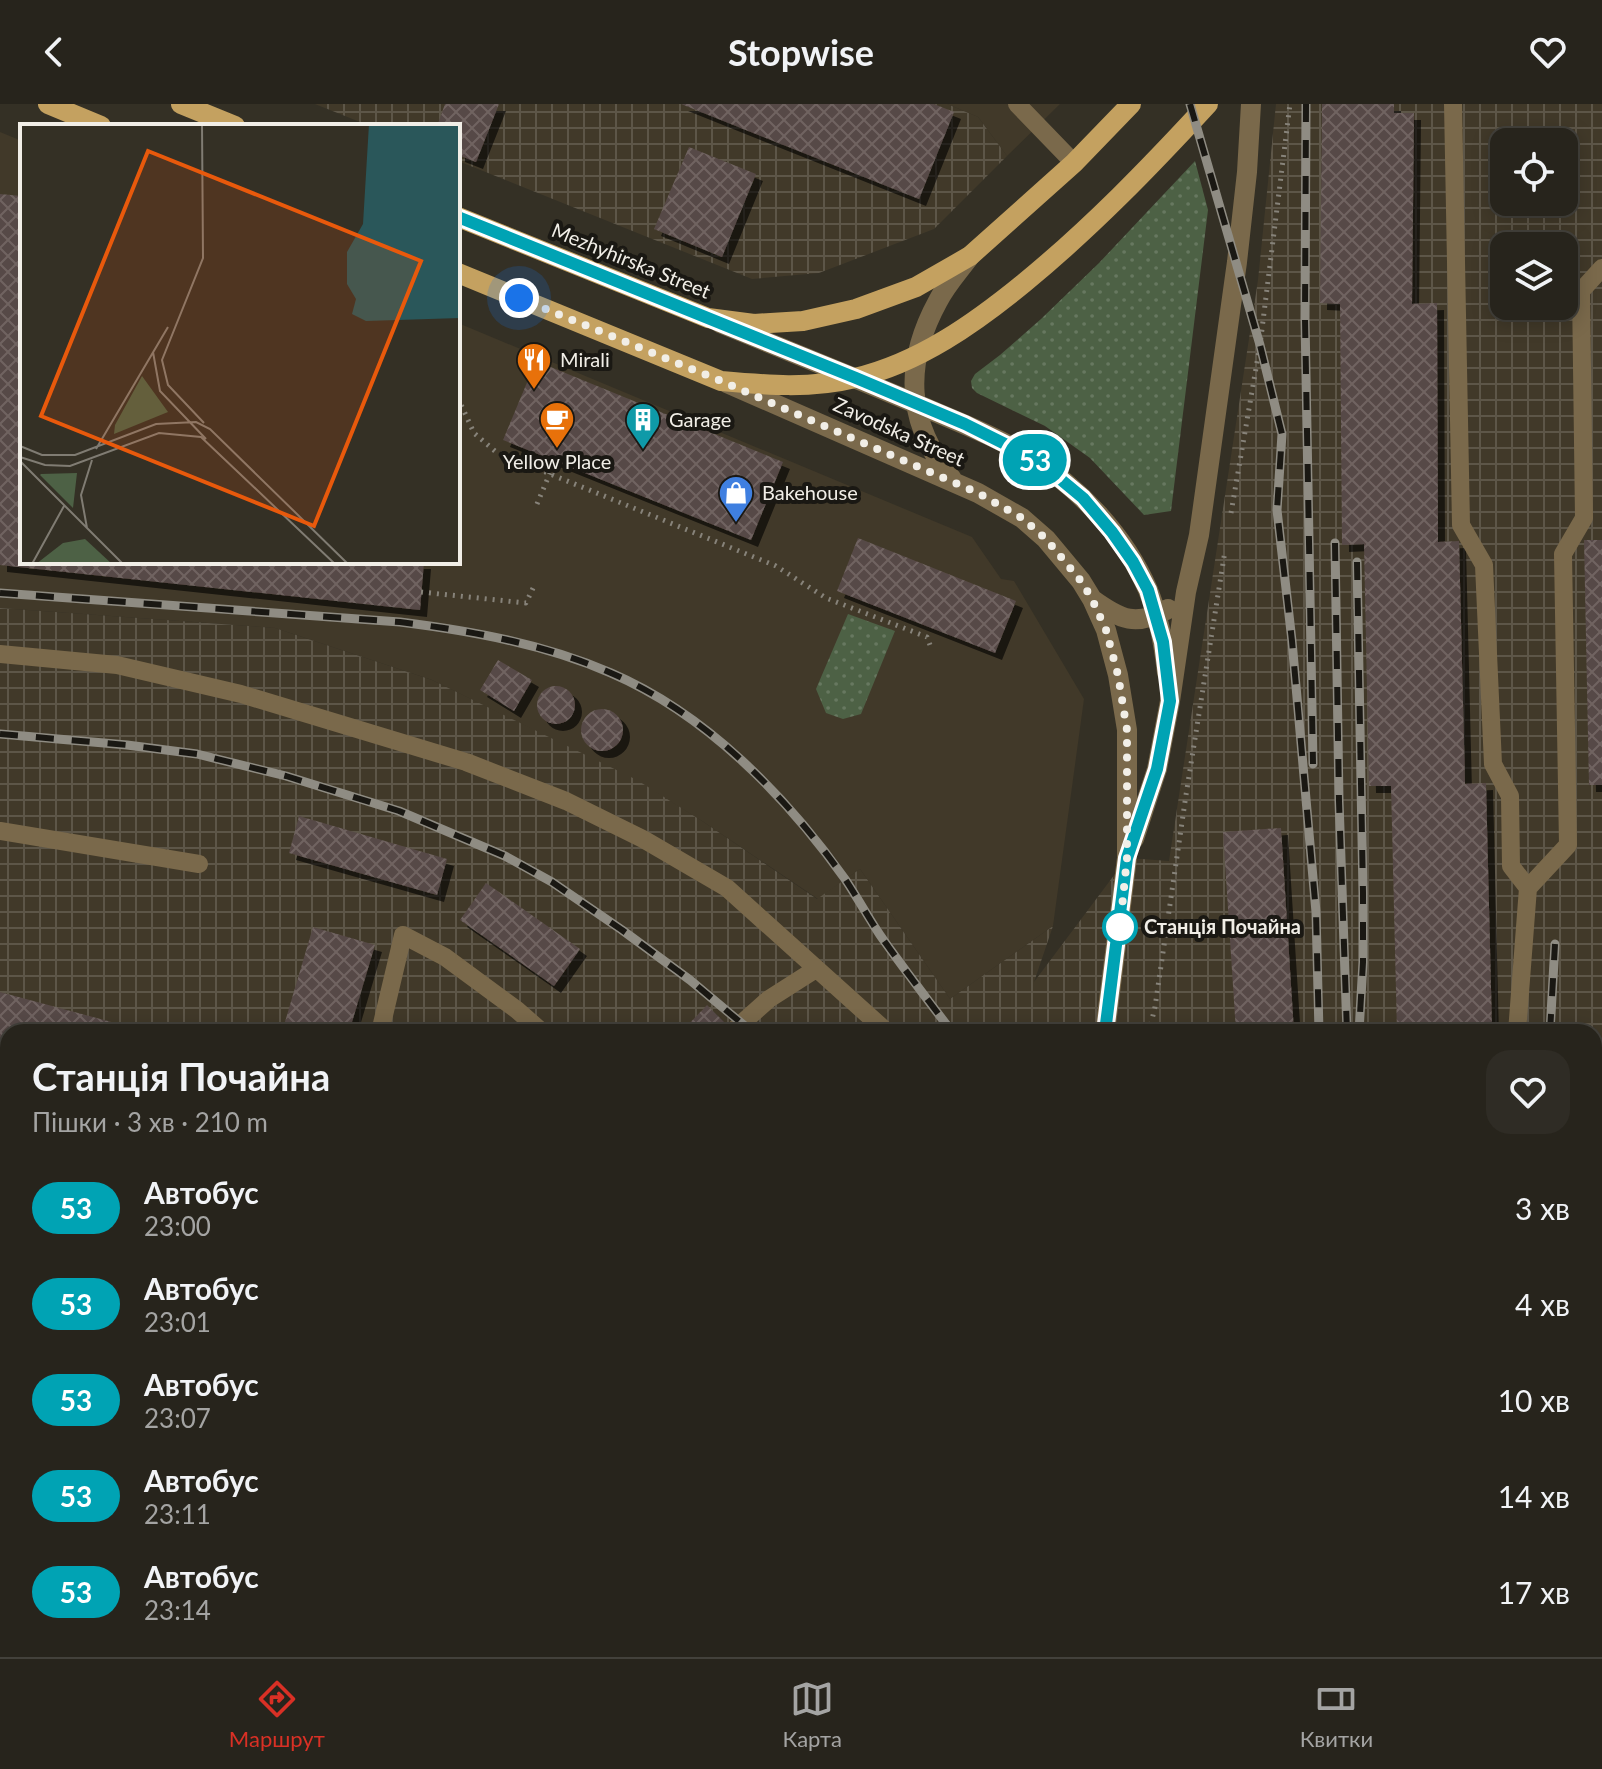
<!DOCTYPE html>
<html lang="uk">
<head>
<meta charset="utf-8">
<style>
  body { margin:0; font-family:Lato,sans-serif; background:#2f2c25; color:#f1f3f6; height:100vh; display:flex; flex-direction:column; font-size:30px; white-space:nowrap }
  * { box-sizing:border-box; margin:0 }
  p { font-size:26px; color:#a4a4a3 }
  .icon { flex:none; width:44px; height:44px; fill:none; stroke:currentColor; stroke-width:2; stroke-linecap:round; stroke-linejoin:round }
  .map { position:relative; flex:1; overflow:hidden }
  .sheet { position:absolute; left:0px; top:920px; width:1602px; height:634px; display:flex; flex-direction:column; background:#27241c; border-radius:24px 24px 0 0; box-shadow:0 4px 20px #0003,0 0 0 2px #43413b }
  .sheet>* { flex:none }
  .badge { padding:0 16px; border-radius:26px; font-size:28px; line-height:52px }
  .buttons { position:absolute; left:1490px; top:24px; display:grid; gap:16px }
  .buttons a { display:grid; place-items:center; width:88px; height:88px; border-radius:16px; background:#27241c; box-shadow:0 4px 20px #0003,0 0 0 2px #43413b; font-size:40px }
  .you { position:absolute; width:40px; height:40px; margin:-20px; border:6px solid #fff; border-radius:50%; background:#1a73e8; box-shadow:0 0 0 12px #1a73e833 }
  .map>.badge { position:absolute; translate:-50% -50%; box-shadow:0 0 0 4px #fff }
  .round { display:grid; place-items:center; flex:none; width:84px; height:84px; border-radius:24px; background:#2f2c25 }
  .overview { display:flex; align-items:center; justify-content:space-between; height:136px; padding:0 32px }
  h1 { font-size:38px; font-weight:700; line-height:60px }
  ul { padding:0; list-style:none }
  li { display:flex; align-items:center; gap:24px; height:96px; padding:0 32px }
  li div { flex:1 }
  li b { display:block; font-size:30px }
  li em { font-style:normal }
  li .badge { min-width:88px; font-weight:700; text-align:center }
  header { display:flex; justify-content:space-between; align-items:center; height:104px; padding:0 32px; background:#27241c; font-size:36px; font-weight:700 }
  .tab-bar { display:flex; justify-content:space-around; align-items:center; height:112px; border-top:2px solid #43413b; background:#27241c; font-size:22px; color:#a4a4a3 }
  .tab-bar a { display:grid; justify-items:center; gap:4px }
  .tab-bar .current { color:#d93025 }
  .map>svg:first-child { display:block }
  .built { fill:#413929 }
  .industrial { fill:url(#industrial-grid); fill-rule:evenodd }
  .grass { fill:url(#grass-dots) }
  .water { fill:url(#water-ripples) }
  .building { fill:url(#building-cross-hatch); filter:url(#shadow) }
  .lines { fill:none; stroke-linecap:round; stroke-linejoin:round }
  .path { stroke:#87837a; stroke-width:5; stroke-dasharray:2 6; stroke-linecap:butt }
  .service { stroke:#7a694b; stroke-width:18 }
  .tertiary { stroke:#7a694b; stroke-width:20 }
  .primary { stroke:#c4a160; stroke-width:20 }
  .rail-casing { stroke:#8f8c83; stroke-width:9 }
  .rail { stroke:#1a1813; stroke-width:6; stroke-dasharray:18; stroke-linecap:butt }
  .line-casing { stroke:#fff; stroke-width:18 }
  .line { stroke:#00a3b4; stroke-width:12 }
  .walk { stroke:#f1eee7; stroke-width:8; stroke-dasharray:0 14.4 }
  .stop-dot { fill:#fff; stroke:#00a3b4; stroke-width:4 }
  .labels { text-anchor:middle; stroke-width:8; stroke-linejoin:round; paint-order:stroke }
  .street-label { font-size:20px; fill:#f1eee7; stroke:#1a1813 }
  .poi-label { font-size:20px; fill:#f1eee7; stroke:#1a1813; text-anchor:start }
  .stop-label { font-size:20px; font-weight:bold; fill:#f1eee7; stroke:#1a1813; text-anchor:start }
  .inset-road { fill:none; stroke:#807c73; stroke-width:2 }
  .view { fill:#e8590c; fill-opacity:0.15; stroke:#e8590c; stroke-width:4 }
  .inset-edge { fill:none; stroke:#f1eee7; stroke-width:4 }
</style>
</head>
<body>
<header><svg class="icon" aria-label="back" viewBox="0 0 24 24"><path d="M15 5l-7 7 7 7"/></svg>Stopwise<svg class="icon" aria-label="heart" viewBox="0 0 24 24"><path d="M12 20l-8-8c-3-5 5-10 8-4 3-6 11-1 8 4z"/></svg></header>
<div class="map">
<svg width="1602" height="1553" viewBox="0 0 1602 1553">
  <defs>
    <pattern id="industrial-grid" width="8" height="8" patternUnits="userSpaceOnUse" patternTransform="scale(2)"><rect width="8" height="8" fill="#413929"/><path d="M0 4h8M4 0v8" fill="none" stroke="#5d5648"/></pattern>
    <pattern id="grass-dots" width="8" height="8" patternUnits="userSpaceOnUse" patternTransform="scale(2)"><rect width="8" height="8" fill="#4d6145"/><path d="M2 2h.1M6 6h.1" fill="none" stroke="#677860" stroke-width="1.8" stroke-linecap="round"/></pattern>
    <pattern id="water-ripples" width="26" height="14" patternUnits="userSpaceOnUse" patternTransform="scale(2)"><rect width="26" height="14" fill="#2a575a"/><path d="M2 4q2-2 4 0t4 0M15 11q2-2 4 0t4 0" fill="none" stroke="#496f72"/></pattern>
    <pattern id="building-cross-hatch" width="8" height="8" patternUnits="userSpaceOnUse" patternTransform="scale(2)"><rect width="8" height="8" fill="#574946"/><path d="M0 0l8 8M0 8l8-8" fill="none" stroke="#706461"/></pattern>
    <filter id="shadow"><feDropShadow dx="7" dy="7" stdDeviation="0" flood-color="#0009"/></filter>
  </defs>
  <rect width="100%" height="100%" fill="#343025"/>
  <path class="built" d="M947 0H1060L1007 52 978 13Z
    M0 28 22 37V458H458V219L972 433 1001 475 1014 477 1084 595 1053 822 950 895 860 765 818 795 702 717 637 677 432 576 275 524 0 504Z"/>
  <path class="industrial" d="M315 0H947L978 13 1007 52 934 125 819 169 752 175 458 57V22H370Z
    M1276 0H1602V1553H390L392 1546H1594V928H8V1214L0 1218V504L275 524 432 576 637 676 702 717 817 795 860 765 950 895 1053 822 1034 878 1127 754 1169 757 1258 176ZM1504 38H1564V98H1504ZM1504 142H1564V202H1504Z"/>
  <path class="grass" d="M1195 57 1208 106 1171 407 1144 411 1090 354 1045 322 977 289 972 284 971 277 975 270 1000 251 1041 215 1099 159Z
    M848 510 895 527 861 610 843 615 826 609 816 585Z"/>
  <path class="water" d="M8 1214V1546H392L390 1553H0V1218Z"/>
  <path class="building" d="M445 0H499L476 58 458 51V22H437Z
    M681 0H934L954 8 919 95Z
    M1322 0H1394V9H1414L1412 200 1437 199 1438 438 1459 437 1465 680 1486 679 1492 925 1397 928 1391 682H1369L1364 440 1342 441 1340 200 1320 199Z
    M689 43 756 70 722 153 654 125Z
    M0 90 22 92V458H424L420 506 0 461Z
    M536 257 783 358 751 436 503 336Z
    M858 434 1016 497 995 549 837 487Z
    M1584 436H1602V681H1589Z
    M498 556 532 576 514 607 480 586Z
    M537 601a19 19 0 1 1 38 0a19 19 0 1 1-38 0Z
    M581 626a21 21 0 1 1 42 0a21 21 0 1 1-42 0Z
    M299 712 447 755 437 791 289 749Z
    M1281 724 1294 928H1236L1223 728Z
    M486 779 580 845 554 882 460 816Z
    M313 823 375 841 349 928H282Z
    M0 888 145 927V928H8V987L0 984Z
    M707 901 726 920 718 928H687L684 925Z"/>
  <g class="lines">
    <path class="path" d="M458 294 474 329 496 348 776 462 826 494 927 533 930 541
      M537 400 550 369
      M1231 409 1260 241 1290 0
      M421 488 526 499 535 480
      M1149 928 1155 903 1186 691 1225 447
      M1309 1546 1312 1553"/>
    <path class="service" d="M1017 0 1074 59
      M1453 0 1461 421 1484 461 1493 660 1510 692 1511 762 1528 784
      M0 550 117 561 241 590 466 658 566 697 643 735 727 784 887 928
      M0 727 199 760
      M380 928 403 831 445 853 517 906 542 928
      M732 928 769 895 816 865
      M1517 928 1528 784 1568 741 1563 450 1584 414 1581 187 1602 164"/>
    <path class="tertiary" d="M720 219C784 245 848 271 912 298 950 315 992 330 1028 352 1078 382 1125 432 1148 486 1159 513 1164 541 1167 569
      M727 279 978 389 1022 414 1046 435 1081 477 1092 495 1106 526 1118 571 1127 626V754L1105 928
      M952 375C906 319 903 261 938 197 946 181 959 167 970 152
      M1092 495C1121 516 1136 523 1168 505
      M1134 735 1157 665 1170 597 1186 488 1199 431 1237 158 1247 68 1251 0
      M1275 1546 1278 1553"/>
    <path class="primary" d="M48 0 101 22
      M181 0 235 22
      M458 113 708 214 754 220 803 217 856 205 916 183 970 152 1074 59 1131 0
      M458 169 721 277C766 281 811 285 855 274 919 259 975 219 1024 179 1091 124 1150 63 1208 0"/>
    <defs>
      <path id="rail" d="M1190 0 1260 241 1282 330 1277 406 1292 537 1316 808 1319 928
        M1306 0 1305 215 1313 660
        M1335 439 1339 697 1347 928
        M1357 458 1363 789V858L1359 928
        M0 489 400 518C472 527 544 540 611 569 706 610 785 691 845 775 857 793 868 813 880 831 903 864 928 896 952 928
        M0 630 127 641 197 650 286 672 399 707 505 752 552 778 622 826 690 876 752 928
        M1550 928 1555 840
        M1148 1546 1151 1553
        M1191 1546 1195 1553
        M1348 1546 1351 1553
        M1399 1546 1400 1553
        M1513 1553 1514 1546"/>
    </defs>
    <use href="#rail" class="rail-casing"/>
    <use href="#rail" class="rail"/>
  </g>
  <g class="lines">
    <defs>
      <path id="line" d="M458 113 856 274 965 320 1025 350 1053 369 1083 394 1112 428 1133 458 1148 486 1163 538 1170 597 1157 665 1127 754 1105 928"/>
    </defs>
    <use href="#line" class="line-casing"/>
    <use href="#line" class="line"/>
    <path class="walk" d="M519 194 721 277 978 389 1022 414 1046 435 1081 477 1092 495 1106 526 1118 571 1127 626V754L1120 823"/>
  </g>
  <defs>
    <symbol id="restaurant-pin" viewBox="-11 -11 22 30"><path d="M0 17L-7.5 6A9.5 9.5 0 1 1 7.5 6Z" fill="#e8710a" stroke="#1a1813"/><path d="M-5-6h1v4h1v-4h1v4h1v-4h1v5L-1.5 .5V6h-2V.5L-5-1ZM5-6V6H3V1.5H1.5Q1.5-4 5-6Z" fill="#fff"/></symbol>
    <symbol id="cafe-pin" viewBox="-11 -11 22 30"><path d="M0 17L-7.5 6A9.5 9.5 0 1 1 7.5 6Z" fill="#e8710a" stroke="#1a1813"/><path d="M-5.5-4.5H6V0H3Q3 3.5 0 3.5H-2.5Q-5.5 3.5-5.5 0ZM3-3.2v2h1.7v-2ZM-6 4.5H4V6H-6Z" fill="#fff"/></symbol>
    <symbol id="building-pin" viewBox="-11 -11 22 30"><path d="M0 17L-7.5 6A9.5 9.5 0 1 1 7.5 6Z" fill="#0f9aa8" stroke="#1a1813"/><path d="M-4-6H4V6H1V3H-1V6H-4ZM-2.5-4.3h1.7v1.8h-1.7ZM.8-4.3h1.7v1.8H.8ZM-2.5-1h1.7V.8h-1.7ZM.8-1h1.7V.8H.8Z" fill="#fff"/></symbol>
    <symbol id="shop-pin" viewBox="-11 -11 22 30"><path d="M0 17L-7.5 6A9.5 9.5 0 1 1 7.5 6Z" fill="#3f7fe0" stroke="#1a1813"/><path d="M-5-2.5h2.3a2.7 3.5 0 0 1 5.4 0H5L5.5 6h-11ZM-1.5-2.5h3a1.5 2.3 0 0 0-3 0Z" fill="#fff"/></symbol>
  </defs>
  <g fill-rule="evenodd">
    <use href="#restaurant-pin" x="514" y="236" width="40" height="54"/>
    <use href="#cafe-pin" x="537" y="295" width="40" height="54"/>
    <use href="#building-pin" x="623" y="296" width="40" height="54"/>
    <use href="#shop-pin" x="716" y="369" width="40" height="54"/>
  </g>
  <circle class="stop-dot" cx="1120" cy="823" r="16"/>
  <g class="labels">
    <g class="street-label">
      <text transform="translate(631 157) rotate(22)" y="7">Mezhyhirska Street</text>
      <text transform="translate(899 328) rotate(24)" y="7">Zavodska Street</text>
    </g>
    <g class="poi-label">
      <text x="560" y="263">Mirali</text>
      <text x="669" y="323">Garage</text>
      <text x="557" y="365" text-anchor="middle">Yellow Place</text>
      <text x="762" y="396">Bakehouse</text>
    </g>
    <g class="stop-label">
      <text x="1144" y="830">Станція Почайна</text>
    </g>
  </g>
  <g transform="translate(20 20)">
    <rect width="440" height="440" fill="#343025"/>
    <path d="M122 252 148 288 94 310 95 301ZM57 349 53 384 20 351 21 350Z" fill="#4d6145"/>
    <path d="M65 415 92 440H16L43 419Z" fill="#4d6145"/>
    <path d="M349 0H440V194L346 197 332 190 336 175 327 160V128L343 100Z" fill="#2a575a"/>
    <path class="inset-road" d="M182 0 183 134 142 236 148 261 184 299M133 228 140 267 186 315M0 322 22 331H55L136 300 176 298 190 305 328 440M76 325 148 203M0 333 25 341 50 342 139 309 181 313 315 440M0 337 103 440M67 404 61 371 72 336M12 440 44 382"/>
    <path class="view" d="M128 27 401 137 294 402 21 292Z"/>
    <rect width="440" height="440" class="inset-edge"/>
  </g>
</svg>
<div class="buttons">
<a><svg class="icon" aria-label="locate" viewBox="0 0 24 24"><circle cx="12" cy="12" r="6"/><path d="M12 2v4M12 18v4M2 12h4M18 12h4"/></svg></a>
<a><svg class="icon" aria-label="layers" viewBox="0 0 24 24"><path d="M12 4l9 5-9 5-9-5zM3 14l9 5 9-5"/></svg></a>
</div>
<div class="you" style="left:519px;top:194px"></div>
<b class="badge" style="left:1035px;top:356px;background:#00a3b4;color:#fff">53</b>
<section class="sheet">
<div class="overview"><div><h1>Станція Почайна</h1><p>Пішки · 3 хв · 210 m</p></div><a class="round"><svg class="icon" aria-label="heart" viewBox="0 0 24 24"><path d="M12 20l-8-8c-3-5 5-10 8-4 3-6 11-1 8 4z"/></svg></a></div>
<ul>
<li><span class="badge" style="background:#00a3b4;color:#fff">53</span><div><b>Автобус</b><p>23:00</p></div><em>3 хв</em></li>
<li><span class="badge" style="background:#00a3b4;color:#fff">53</span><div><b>Автобус</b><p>23:01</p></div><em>4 хв</em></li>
<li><span class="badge" style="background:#00a3b4;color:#fff">53</span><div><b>Автобус</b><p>23:07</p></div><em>10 хв</em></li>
<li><span class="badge" style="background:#00a3b4;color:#fff">53</span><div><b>Автобус</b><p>23:11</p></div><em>14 хв</em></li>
<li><span class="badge" style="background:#00a3b4;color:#fff">53</span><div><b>Автобус</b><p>23:14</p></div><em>17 хв</em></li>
</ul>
</section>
</div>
<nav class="tab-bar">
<a class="current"><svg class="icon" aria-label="directions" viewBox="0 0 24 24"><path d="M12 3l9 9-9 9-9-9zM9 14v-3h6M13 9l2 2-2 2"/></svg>Маршрут</a>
<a><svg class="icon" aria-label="map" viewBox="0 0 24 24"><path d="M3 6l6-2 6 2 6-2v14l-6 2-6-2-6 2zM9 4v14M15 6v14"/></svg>Карта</a>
<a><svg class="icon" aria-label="tickets" viewBox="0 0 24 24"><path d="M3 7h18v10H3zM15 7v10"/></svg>Квитки</a>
</nav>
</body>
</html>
